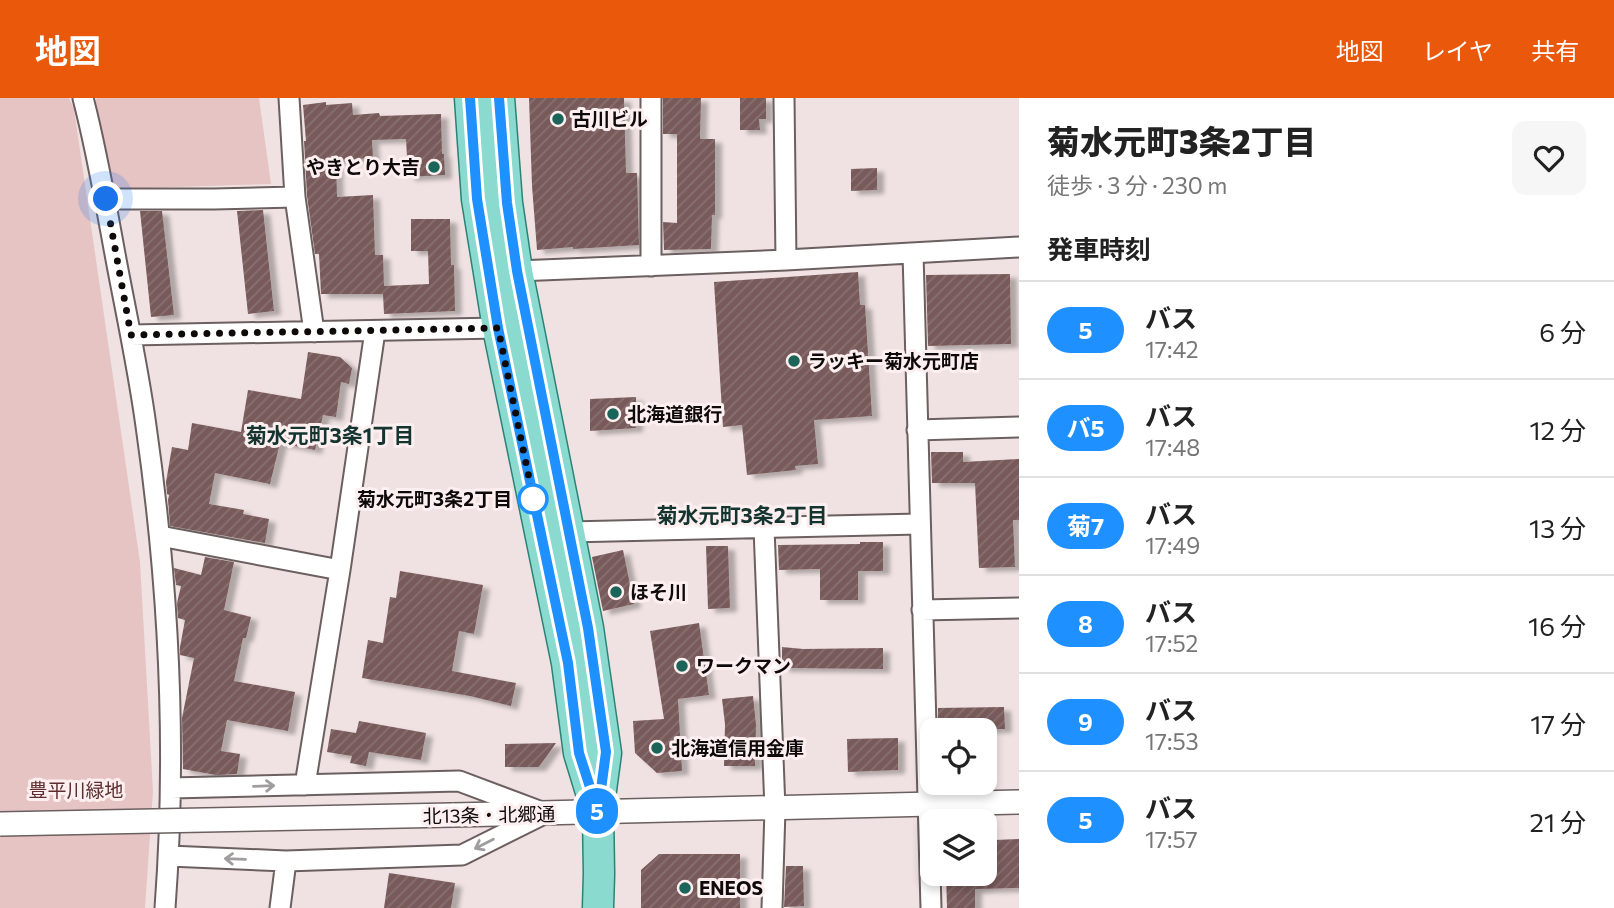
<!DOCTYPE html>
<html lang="ja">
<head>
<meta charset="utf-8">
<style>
  body { margin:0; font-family:Commissioner,"Noto Sans JP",sans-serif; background:#f6f6f6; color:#222; height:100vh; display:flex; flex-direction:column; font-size:26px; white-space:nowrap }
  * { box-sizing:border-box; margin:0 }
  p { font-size:23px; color:#767676 }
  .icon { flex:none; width:38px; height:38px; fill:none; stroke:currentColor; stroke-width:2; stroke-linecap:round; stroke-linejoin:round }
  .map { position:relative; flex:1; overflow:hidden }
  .details { display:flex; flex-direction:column; background:#fff; width:595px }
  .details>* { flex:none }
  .badge { padding:0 14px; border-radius:23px; font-size:24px; line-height:46px }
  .tools { position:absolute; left:920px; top:620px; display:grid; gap:14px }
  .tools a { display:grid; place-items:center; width:77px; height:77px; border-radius:14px; background:#fff; box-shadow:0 4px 10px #0003; font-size:35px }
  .you { position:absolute; width:35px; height:35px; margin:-18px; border:5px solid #fff; border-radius:50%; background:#1a73e8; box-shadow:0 0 0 10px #1a73e833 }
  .map>.badge { position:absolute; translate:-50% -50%; box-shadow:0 0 0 4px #fff }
  h2 { padding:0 28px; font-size:26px; line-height:63px }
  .round { display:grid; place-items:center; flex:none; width:74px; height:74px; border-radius:14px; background:#f6f6f6 }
  .head { display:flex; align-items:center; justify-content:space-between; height:119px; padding:0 28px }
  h1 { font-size:33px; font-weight:800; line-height:52px }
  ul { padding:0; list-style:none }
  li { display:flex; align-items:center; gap:21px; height:98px; padding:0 28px; border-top:2px solid #e0e0e0 }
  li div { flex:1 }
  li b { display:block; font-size:26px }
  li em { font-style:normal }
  li .badge { min-width:77px; font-weight:700; text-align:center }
  header { display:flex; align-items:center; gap:42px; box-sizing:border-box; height:98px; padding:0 35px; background:#ea580c; color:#fff }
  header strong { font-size:33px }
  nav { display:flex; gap:38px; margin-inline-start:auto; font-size:24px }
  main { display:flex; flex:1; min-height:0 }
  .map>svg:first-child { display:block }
  .green { fill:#e6c4c4 }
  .building { fill:url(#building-hatch); filter:url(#shadow) }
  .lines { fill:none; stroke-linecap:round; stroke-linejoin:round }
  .minor-casing { stroke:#6b5f5f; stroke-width:23 }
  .tertiary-casing { stroke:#6b5f5f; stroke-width:26 }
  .primary-casing { stroke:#2c8275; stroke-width:33 }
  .minor { stroke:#fff; stroke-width:19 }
  .tertiary { stroke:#fff; stroke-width:23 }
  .primary { stroke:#8adacf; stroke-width:30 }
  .tertiary-bridge-casing { stroke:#6b5f5f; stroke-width:26; stroke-linecap:butt }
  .tertiary-bridge { stroke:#fff; stroke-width:23 }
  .oneway { stroke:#9f9d9d }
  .line-casing { stroke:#fff; stroke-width:16 }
  .line { stroke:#1e90ff; stroke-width:10 }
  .walk { stroke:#0e0a0a; stroke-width:7; stroke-dasharray:0 12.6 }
  .poi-dot { fill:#1b6459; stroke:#fdefef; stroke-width:2.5 }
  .stop-dot { fill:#fff; stroke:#1e90ff; stroke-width:3.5 }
  .labels { text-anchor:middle; stroke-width:6; stroke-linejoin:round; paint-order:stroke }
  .poi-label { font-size:19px; font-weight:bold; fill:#0e0a0a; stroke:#fdefef; text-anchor:start }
  .stop-label { font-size:19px; font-weight:bold; fill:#0e0a0a; stroke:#fdefef; text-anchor:end }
  .park-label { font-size:19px; fill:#5d2d2f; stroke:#fdefef }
  .street-label { font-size:19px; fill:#0e0a0a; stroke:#fdefef }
  .neighbourhood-label { font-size:21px; font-weight:bold; fill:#13342f; stroke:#fdefef }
</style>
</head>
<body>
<header>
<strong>地図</strong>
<nav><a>地図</a><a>レイヤ</a><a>共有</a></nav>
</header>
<main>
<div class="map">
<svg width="1019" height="810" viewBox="0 0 1019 810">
  <defs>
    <pattern id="building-hatch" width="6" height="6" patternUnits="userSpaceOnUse" patternTransform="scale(1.75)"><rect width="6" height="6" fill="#795a5a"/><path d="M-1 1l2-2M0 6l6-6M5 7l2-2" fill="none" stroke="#887171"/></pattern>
    <filter id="shadow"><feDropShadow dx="7" dy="4" stdDeviation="2" flood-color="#0004"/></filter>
  </defs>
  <rect width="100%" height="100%" fill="#f0e2e2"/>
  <path class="green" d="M0 0H69L74 11 140 464 153 693 145 810H0Z
    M97 0H259L271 86 108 91 103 37 95 3Z"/>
  <path class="building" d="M529 0H624L626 75H637L639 147 573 151V149L537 152 532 88Z
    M663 0H701L700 41H715V117H712L711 151 664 152 663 124 677 125V36H663Z
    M740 0H766V21H759L760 32H740Z
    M326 4V7L352 5 353 17 379 15 380 18 441 16 442 56H444L445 77 408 79 406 41 372 42 373 60 336 62 337 99 373 97 375 157H383L384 188 429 186 428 153H411V121H450L451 167H454L455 213 384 216 383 196H321L319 156H315L307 98 304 43H306L303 7Z
    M877 70V92L851 93V71Z
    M263 112 274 213 248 216 237 113Z
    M140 113H162L174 217 151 219Z
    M858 174 860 207H865L872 318 814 322 818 366 795 368 796 372 747 377 742 327 723 329 714 184Z
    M1010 176 1011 246 928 248 926 177Z
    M308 254 340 259 352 270 349 286 341 284 336 319 323 317 315 352 280 345 270 386 215 375 209 406 244 412 243 416 269 421 265 445 170 428 168 402 169 397 167 396 166 384 172 349 188 352 192 325 241 334 248 292 301 301Z
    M636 299V330L590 333V301Z
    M931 354H963V364L1019 361V422H1013L1015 469 979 470 975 385H932Z
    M860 444H883V473H858V502H820V471L779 472 778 447 860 446Z
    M706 448H728L730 510 708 511Z
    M623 452 634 506 603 513 592 459Z
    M205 459 234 464 224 512 251 519 246 540H243L234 583 295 594 288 633 227 622 221 653 240 656 237 676 216 677 183 671 182 620 194 560 180 557V549L185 522 178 520 177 505 181 488 176 487 174 470 201 477Z
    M400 473 483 487 474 536 459 533 452 573 516 585 511 608 470 598 362 580 368 542 383 545 390 499 396 500Z
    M699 525 709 597 678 601 682 673 657 675 635 655 633 623 664 621 650 533Z
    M782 549 803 551 883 550V571L782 570Z
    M753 598 756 627 755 668H724L725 626 722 601Z
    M1004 609 1005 631 938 632V610Z
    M359 623 426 635 421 662 369 654 366 668 350 665 352 658 327 654 331 631 356 635Z
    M898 640V672L848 674 847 641Z
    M556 645 539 669H505V646Z
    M1019 741V790L975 791V810H947L946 775H985V771H995V742Z
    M659 756H740V810H641V772Z
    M786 768H803L804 808 784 809Z
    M389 775 455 785 451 810H384Z"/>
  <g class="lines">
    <defs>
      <path id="minor" d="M83 0C98 57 107 114 118 172 128 224 139 276 146 328 169 488 177 650 165 810
        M289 0 295 99 314 234
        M651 0V168
        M784 0 786 162
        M106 101H214L295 99
        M913 155 931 810
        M517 173 786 162 1019 149
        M131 237 498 230
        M917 332 1019 329
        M764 430 775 711 772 810
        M569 434 920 426
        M160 438 340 472
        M922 512 1019 510
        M305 687 340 472 375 233
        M171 690 459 683 539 713
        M169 758 286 763 462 757 544 716
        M280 810 286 763"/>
      <path id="tertiary" d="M452 717 1019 704"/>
      <path id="primary" d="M470 0 477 101 498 230 567 565 579 655 594 704
        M499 0 507 105 517 173 588 530 606 655 598 714 599 776 598 810"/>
    </defs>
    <use href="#minor" class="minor-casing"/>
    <use href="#tertiary" class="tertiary-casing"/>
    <use href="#primary" class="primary-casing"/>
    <use href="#minor" class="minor"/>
    <use href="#tertiary" class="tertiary"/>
    <use href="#primary" class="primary"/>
    <defs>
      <path id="tertiary-bridge" d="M0 726 452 717"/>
    </defs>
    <use href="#tertiary-bridge" class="tertiary-bridge-casing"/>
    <use href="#tertiary-bridge" class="tertiary-bridge"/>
  </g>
  <defs><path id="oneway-shaft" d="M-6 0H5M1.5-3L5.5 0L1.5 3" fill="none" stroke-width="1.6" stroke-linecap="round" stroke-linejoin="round" transform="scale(1.75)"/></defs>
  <g class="oneway">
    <use href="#oneway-shaft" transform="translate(264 688) rotate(-2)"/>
    <use href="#oneway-shaft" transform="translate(484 746) rotate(153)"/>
    <use href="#oneway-shaft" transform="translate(235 761) rotate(-178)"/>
  </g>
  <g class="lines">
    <defs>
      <path id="line" d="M470 0 477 101 498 230 568 565 579 655 598 714 606 654 588 530 517 173 507 105 499 0"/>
    </defs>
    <use href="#line" class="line-casing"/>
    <use href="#line" class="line"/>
    <path class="walk" d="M106 101 131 237 498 230 534 404 533 401"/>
  </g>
  <g class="poi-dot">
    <circle cx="558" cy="21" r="7"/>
    <circle cx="434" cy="69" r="7"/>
    <circle cx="794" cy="263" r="7"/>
    <circle cx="613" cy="316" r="7"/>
    <circle cx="616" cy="494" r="7"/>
    <circle cx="682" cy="568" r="7"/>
    <circle cx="657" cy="650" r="7"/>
    <circle cx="685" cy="790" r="7"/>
  </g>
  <circle class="stop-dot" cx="533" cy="401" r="14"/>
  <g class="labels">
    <g class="poi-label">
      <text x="572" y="28">古川ビル</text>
      <text x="420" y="76" text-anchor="end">やきとり大吉</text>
      <text x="808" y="270">ラッキー菊水元町店</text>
      <text x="627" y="323">北海道銀行</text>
      <text x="630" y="501">ほそ川</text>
      <text x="696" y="575">ワークマン</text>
      <text x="671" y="657">北海道信用金庫</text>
      <text x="699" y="797">ENEOS</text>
    </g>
    <g class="stop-label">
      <text x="512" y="408">菊水元町3条2丁目</text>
    </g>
    <g class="park-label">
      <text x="76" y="699">豊平川緑地</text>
    </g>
    <g class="street-label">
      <text transform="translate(489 717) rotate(-1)" y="7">北13条・北郷通</text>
    </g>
    <g class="neighbourhood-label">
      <text x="330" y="345">菊水元町3条1丁目</text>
      <text x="742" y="425">菊水元町3条2丁目</text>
    </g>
  </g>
</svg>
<div class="tools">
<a><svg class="icon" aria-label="locate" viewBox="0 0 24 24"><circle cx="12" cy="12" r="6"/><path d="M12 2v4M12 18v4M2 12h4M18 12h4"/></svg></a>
<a><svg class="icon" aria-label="layers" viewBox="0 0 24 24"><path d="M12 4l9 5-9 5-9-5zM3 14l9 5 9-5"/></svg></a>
</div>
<div class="you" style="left:106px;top:101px"></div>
<b class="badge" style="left:597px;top:713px;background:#1e90ff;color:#fff">5</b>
</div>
<section class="details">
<div class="head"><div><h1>菊水元町3条2丁目</h1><p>徒歩 · 3 分 · 230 m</p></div><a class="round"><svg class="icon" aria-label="heart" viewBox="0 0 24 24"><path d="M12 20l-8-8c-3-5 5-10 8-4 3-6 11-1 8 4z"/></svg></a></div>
<h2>発車時刻</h2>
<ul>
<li><span class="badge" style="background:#1e90ff;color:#fff">5</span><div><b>バス</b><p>17:42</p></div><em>6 分</em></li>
<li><span class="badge" style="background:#1e90ff;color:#fff">バ5</span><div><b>バス</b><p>17:48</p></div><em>12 分</em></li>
<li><span class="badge" style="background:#1e90ff;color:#fff">菊7</span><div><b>バス</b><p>17:49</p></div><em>13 分</em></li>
<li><span class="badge" style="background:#1e90ff;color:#fff">8</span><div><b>バス</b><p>17:52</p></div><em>16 分</em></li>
<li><span class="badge" style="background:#1e90ff;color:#fff">9</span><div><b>バス</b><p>17:53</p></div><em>17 分</em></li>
<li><span class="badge" style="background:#1e90ff;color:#fff">5</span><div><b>バス</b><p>17:57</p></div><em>21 分</em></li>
</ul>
</section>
</main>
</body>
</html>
